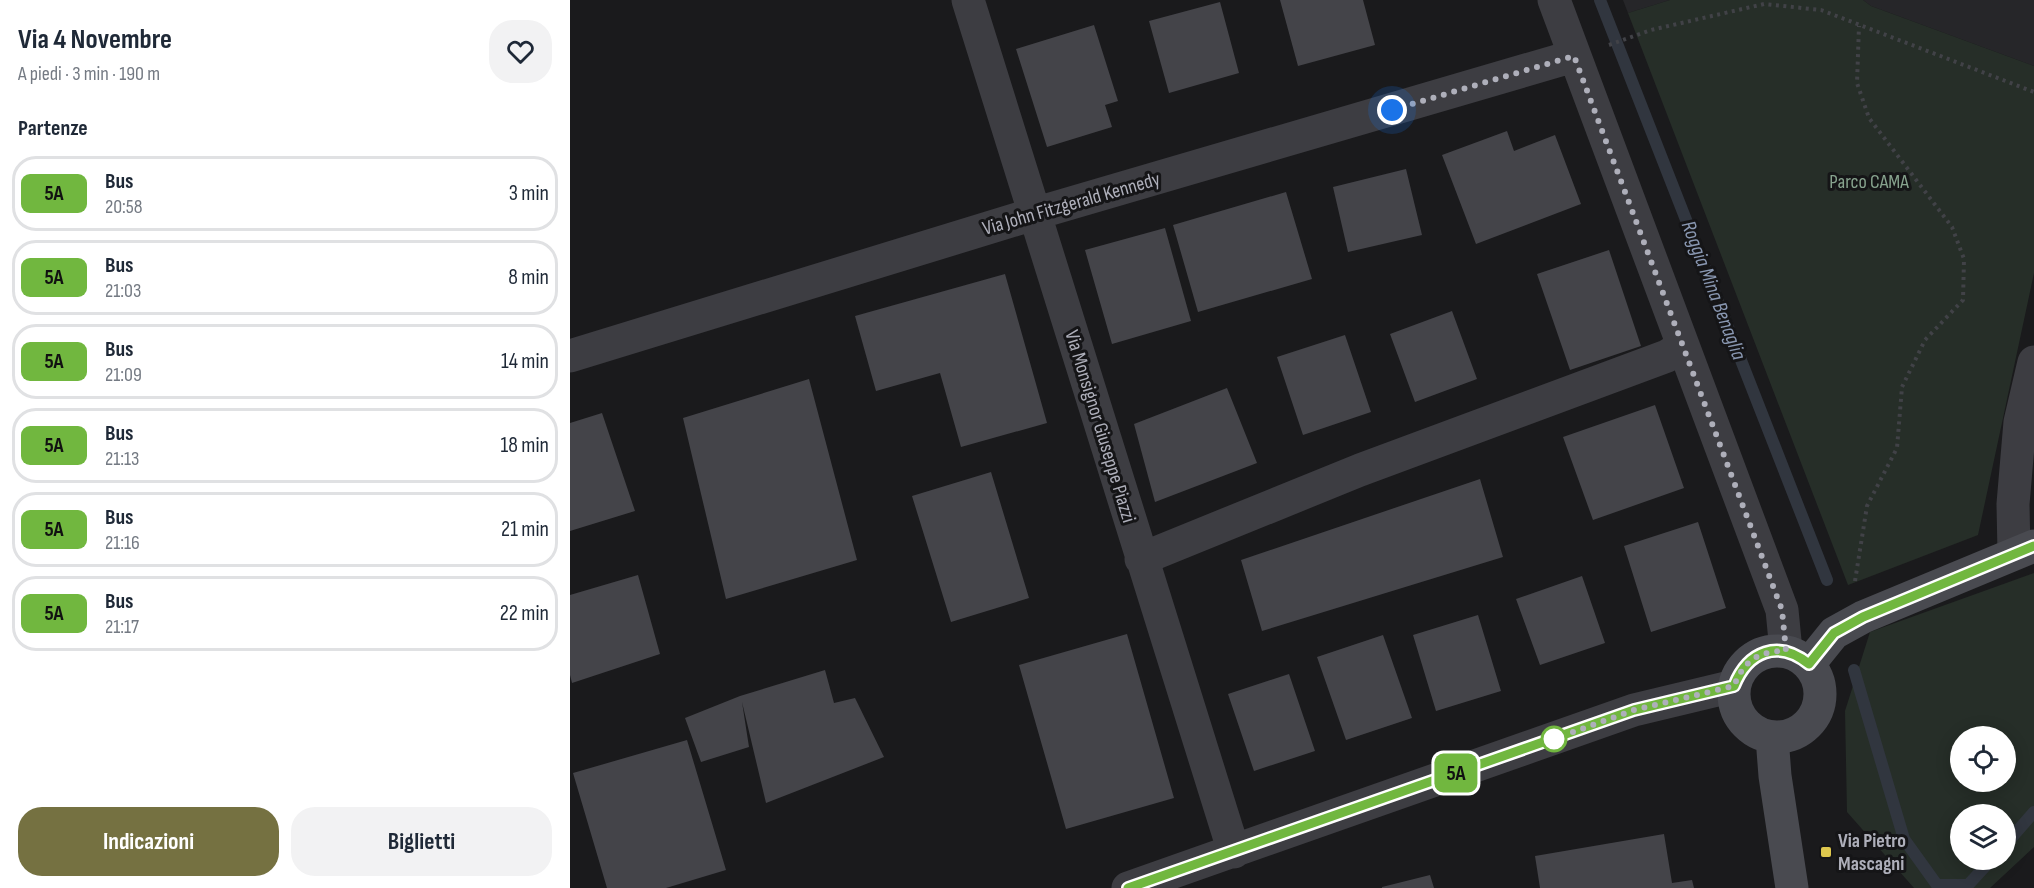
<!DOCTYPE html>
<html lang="it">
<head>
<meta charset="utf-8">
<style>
  body { margin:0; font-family:"Sofia Sans Condensed",sans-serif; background:#f2f2f3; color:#1f2937; height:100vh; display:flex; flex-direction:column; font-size:22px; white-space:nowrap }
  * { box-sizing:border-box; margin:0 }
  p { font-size:20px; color:#747a83 }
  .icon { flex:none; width:33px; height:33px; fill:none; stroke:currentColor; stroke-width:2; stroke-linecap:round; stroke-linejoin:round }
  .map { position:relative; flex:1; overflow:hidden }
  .sheet { display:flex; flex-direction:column; background:#fff; width:570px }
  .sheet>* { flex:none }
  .badge { padding:0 12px; border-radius:9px; font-size:21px; line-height:39px }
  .fabs { position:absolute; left:1380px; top:726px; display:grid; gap:12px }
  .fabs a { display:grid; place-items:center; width:66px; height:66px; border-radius:50%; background:#fff; box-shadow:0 3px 15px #0003; font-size:30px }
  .you { position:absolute; width:30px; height:30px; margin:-15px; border:4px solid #fff; border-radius:50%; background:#1a73e8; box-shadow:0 0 0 9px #1a73e833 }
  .map>.badge { position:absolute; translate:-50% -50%; box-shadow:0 0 0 3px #fff }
  h2 { padding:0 18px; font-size:22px; line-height:54px }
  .round { display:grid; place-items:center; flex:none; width:63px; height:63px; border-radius:24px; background:#f2f2f3 }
  .headline { display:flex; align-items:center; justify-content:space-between; height:102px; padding:0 18px }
  h1 { font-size:28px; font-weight:700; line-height:45px }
  .primary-button { display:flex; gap:12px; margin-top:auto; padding:12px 18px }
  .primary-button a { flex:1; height:69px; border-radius:24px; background:#757141; color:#fff; font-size:24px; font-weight:700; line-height:69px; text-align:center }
  .primary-button a+a { background:#f2f2f3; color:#1f2937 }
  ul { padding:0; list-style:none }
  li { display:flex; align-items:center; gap:18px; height:75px; margin:0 12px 9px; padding:0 6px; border:3px solid #e0e1e3; border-radius:24px }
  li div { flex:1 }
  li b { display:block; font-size:22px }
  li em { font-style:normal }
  li .badge { min-width:66px; font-weight:700; text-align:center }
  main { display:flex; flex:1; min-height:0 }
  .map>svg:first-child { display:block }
  .built { fill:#262629 }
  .green { fill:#262e28; fill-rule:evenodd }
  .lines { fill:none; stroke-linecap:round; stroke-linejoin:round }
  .stream { stroke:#31363f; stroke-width:12 }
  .building { fill:#444449 }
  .path { stroke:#414247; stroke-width:4; stroke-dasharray:3 4.5; stroke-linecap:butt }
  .street { stroke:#3d3d42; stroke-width:33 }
  .secondary { stroke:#494a50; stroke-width:33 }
  .line-casing { stroke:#fff; stroke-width:14 }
  .line { stroke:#71b73f; stroke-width:9 }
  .walk { stroke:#aeafba; stroke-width:6; stroke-dasharray:0 10.8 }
  .stop-dot { fill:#fff; stroke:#71b73f; stroke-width:3 }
  .poi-dot { fill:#dfc84e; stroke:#151517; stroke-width:2 }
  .labels { text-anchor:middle; stroke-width:6; stroke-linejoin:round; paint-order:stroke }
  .park-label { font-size:20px; fill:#87a38e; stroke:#151517 }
  .street-label { font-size:20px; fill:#aeafba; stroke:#151517 }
  .poi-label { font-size:20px; font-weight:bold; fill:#aeafba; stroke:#151517; text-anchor:start }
  .water-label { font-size:21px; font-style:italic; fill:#8997b1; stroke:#151517 }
</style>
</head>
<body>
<main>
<section class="sheet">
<div class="headline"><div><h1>Via 4 Novembre</h1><p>A piedi · 3 min · 190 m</p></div><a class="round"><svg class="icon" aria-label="heart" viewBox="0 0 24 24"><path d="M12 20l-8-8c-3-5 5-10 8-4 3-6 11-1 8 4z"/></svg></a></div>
<h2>Partenze</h2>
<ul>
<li><span class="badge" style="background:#71b73f;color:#111">5A</span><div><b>Bus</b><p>20:58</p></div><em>3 min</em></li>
<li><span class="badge" style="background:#71b73f;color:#111">5A</span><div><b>Bus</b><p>21:03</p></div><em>8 min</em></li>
<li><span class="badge" style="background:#71b73f;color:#111">5A</span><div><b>Bus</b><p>21:09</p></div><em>14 min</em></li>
<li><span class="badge" style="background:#71b73f;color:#111">5A</span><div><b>Bus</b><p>21:13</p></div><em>18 min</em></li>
<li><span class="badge" style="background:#71b73f;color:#111">5A</span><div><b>Bus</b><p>21:16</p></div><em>21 min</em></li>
<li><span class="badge" style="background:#71b73f;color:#111">5A</span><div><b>Bus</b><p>21:17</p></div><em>22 min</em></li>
</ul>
<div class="primary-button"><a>Indicazioni</a><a>Biglietti</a></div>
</section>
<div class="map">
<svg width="1464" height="888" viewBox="0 0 1464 888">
  <rect width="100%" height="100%" fill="#1a1a1c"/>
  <path class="built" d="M1053 0H1100L1058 13Z
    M1293 0H1464V66L1301 6Z"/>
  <path class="green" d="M1100 0H1293L1301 6 1464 66V273L1408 535 1278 585 1058 13Z
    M1464 573V847L1420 888H1344L1277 812 1275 711 1300 632ZM1390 736H1436V782H1390ZM1390 814H1436V860H1390Z"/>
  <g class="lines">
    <path class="stream" d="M1030 0 1257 580
      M1284 670 1334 839 1367 885H1398L1421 860
      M1436 844 1464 812"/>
  </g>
  <path class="building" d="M710 0H793L805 45 728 66Z
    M650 2 669 73 599 93 579 21Z
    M524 25 548 101 535 105 542 127 477 147 446 49Z
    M937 131 944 151 985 135 1011 204 906 244 872 155Z
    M836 169 852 235 778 252 763 187Z
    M716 192 742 279 628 312 603 225Z
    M595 228 621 321 542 344 515 250Z
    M1039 250 1071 346 1000 370 967 274Z
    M435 274 477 423 391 447 370 373 306 391 285 316Z
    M882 311 907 379 845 402 820 334Z
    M775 335 801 412 733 435 707 357Z
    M239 379 287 560 156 599 113 418Z
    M657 388 687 463 585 502 564 424Z
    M1085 405 1114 488 1023 520 993 437Z
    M32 413 65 511 0 531V423Z
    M421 472 459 598 381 622 342 496Z
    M910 479 933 557 692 631 671 560Z
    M1128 522 1156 608 1081 632 1054 546Z
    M68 575 90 654 2 683 0 675V595Z
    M1012 576 1035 643 970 665 946 599Z
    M908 615 931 691 866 711 843 635Z
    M557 634 604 798 496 829 449 665Z
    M813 635 842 718 776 740 747 657Z
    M255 670 264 703 285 698 314 757 196 803 172 702 179 747 131 762 115 718 170 696Z
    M719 674 745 751 684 771 658 694Z
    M117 740 156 870 96 888H37L3 773Z
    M1094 834 1102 883 1122 880 1124 888H970L965 856Z
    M860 875 864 888H812V887Z"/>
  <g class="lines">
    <path class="path" d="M1039 45 1081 30 1194 4 1251 10 1464 92
      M1285 581 1297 506 1327 448 1332 387 1355 340 1393 300 1394 259 1382 227 1299 118 1287 83 1289 26"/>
    <path class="street" d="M398 0 664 852
      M984 0 1212 610 1216 651
      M0 356 467 213 1004 56
      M1444 553 1443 504 1450 422 1464 362
      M571 559 790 470 1097 356 1113 346
      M558 888 1064 710 1164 686"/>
    <path class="secondary" d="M1164 694a43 43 0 1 1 86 0a43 43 0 1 1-86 0Z
      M1239 664 1264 633 1293 617 1464 546
      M1202 737 1205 776 1222 888"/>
  </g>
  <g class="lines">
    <defs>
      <path id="line" d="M558 888 1064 710 1164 686C1178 651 1208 639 1239 664L1264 633 1293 617 1464 546"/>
    </defs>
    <use href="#line" class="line-casing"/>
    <use href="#line" class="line"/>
    <path class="walk" d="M822 110 1004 56 1212 610 1216 651C1189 651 1174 660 1164 686L1064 710 984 739"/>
  </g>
  <circle class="stop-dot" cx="984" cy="739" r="12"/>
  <rect class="poi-dot" x="1250" y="846" width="12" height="12" rx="3"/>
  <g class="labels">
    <g class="park-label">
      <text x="1299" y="188">Parco CAMA</text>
    </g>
    <g class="street-label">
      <text transform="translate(501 203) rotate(-16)" y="7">Via John Fitzgerald Kennedy</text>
      <text transform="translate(531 426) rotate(73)" y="7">Via Monsignor Giuseppe Piazzi</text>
    </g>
    <g class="poi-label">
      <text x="1268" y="847">Via Pietro<tspan x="1268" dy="23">Mascagni</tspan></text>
    </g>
    <g class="water-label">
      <text transform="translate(1144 290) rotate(69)" y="7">Roggia Mina Benaglia</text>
    </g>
  </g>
</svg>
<div class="fabs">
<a><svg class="icon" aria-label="locate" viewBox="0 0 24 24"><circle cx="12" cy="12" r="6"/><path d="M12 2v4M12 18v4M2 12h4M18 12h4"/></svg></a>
<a><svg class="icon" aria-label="layers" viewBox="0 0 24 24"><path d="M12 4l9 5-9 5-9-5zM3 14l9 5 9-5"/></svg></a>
</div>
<div class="you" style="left:822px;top:110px"></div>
<b class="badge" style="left:886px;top:773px;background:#71b73f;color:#111">5A</b>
</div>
</main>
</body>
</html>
